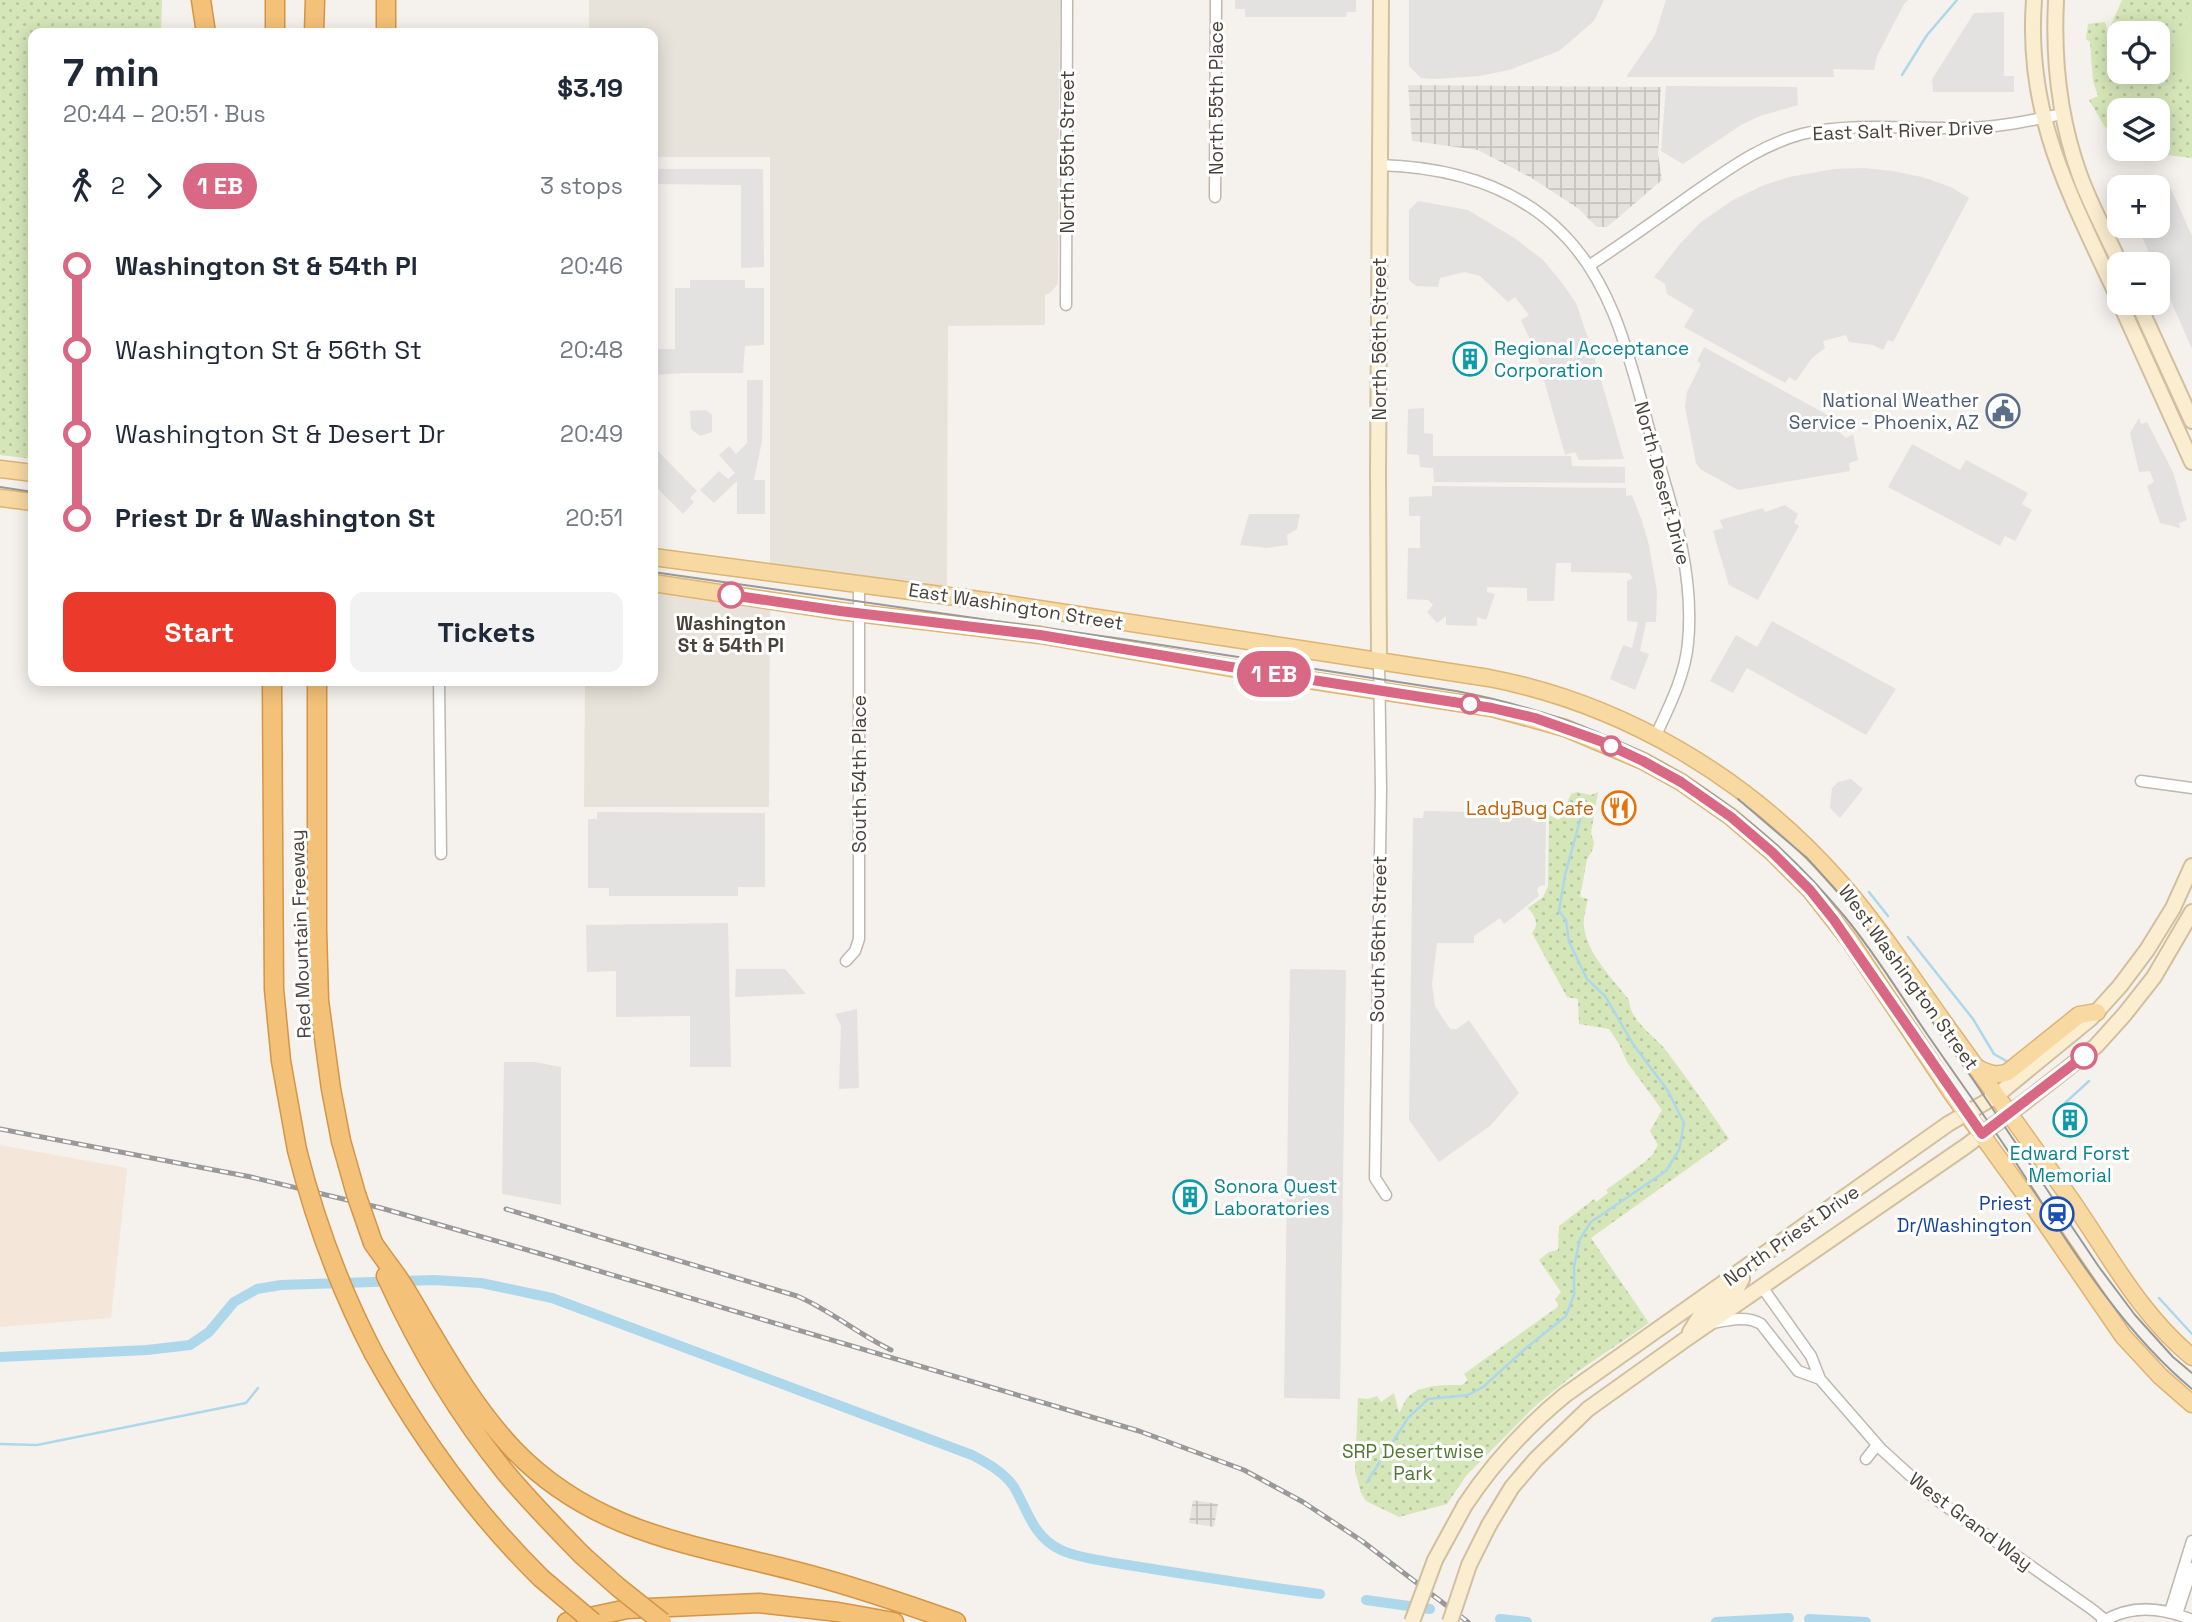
<!DOCTYPE html>
<html lang="en">
<head>
<meta charset="utf-8">
<style>
  body { margin:0; font-family:"Space Grotesk",sans-serif; background:#f2f2f3; color:#1f2937; height:100vh; display:flex; flex-direction:column; font-size:26px; white-space:nowrap }
  * { box-sizing:border-box; margin:0 }
  p { font-size:23px; color:#747a83 }
  .icon { flex:none; width:38px; height:38px; fill:none; stroke:currentColor; stroke-width:2; stroke-linecap:round; stroke-linejoin:round }
  .map { position:relative; flex:1; overflow:hidden }
  .sheet { position:absolute; left:28px; top:28px; width:630px; height:658px; display:flex; flex-direction:column; background:#fff; border-radius:14px; box-shadow:0 4px 18px #0003 }
  .sheet>* { flex:none }
  .badge { padding:0 14px; border-radius:23px; font-size:24px; line-height:46px }
  .controls { position:absolute; left:2107px; top:21px; display:grid; gap:14px }
  .controls a { display:grid; place-items:center; width:63px; height:63px; border-radius:14px; background:#fff; box-shadow:0 4px 18px #0003; font-size:35px }
  .map>.badge { position:absolute; translate:-50% -50%; box-shadow:0 0 0 4px #fff }
  .legs { display:flex; align-items:center; gap:10px; height:77px; padding:0 35px; font-size:23px }
  .legs p { margin-inline-start:auto }
  .summary { display:flex; align-items:center; justify-content:space-between; height:119px; padding:0 35px }
  h1 { font-size:38px; font-weight:800; line-height:52px }
  .button { display:flex; gap:14px; margin-top:auto; padding:14px 35px }
  .button a { flex:1; height:80px; border-radius:14px; background:#eb3a2c; color:#fff; font-size:28px; font-weight:800; line-height:80px; text-align:center }
  .button a+a { background:#f2f2f3; color:#1f2937 }
  ul { padding:0 35px; list-style:none }
  li { display:flex; align-items:center; gap:24px; height:84px; font-size:26px }
  li i { display:grid; place-items:center; width:10px; height:100%; margin:0 9px; background:currentColor }
  li i::after { content:''; width:18px; height:18px; margin:-9px; border:5px solid; border-radius:50%; background:#fff }
  li p { margin-inline-start:auto }
  li:first-child i { background:linear-gradient(#0000 50%,currentColor 0) }
  li:last-child i { background:linear-gradient(currentColor 50%,#0000 0) }
  .map>svg:first-child { display:block }
  .residential { fill:#e8e3da }
  .commercial { fill:#f4e7d9 }
  .industrial { fill:url(#industrial-grid) }
  .green { fill:url(#green-dots); fill-rule:evenodd }
  .pitch { fill:#d5e6b8 }
  .parking { fill:#e4e2e0 }
  .lines { fill:none; stroke-linecap:round; stroke-linejoin:round }
  .stream { stroke:#add8ec; stroke-width:2.5 }
  .canal { stroke:#add8ec; stroke-width:10 }
  .street-casing { stroke:#c0b8af; stroke-width:13 }
  .secondary-casing { stroke:#d1c09f; stroke-width:18 }
  .primary-casing { stroke:#ddb472; stroke-width:19 }
  .highway-casing { stroke:#d49547; stroke-width:21 }
  .street { stroke:#fff; stroke-width:10 }
  .secondary { stroke:#fbedd0; stroke-width:14 }
  .primary { stroke:#f8d9a2; stroke-width:16 }
  .highway { stroke:#f4c178; stroke-width:18 }
  .tram { stroke:#999; stroke-width:2 }
  .rail-casing { stroke:#999; stroke-width:5 }
  .rail { stroke:#fff; stroke-width:2.5; stroke-dasharray:8; stroke-linecap:butt }
  .secondary-bridge-casing { stroke:#d1c09f; stroke-width:18; stroke-linecap:butt }
  .highway-bridge-casing { stroke:#d49547; stroke-width:21; stroke-linecap:butt }
  .secondary-bridge { stroke:#fbedd0; stroke-width:14 }
  .highway-bridge { stroke:#f4c178; stroke-width:18 }
  .line-1-casing { stroke:#fff; stroke-width:16 }
  .line-1 { stroke:#d96885; stroke-width:10 }
  .stop-1-dot { fill:#fff; stroke:#d96885; stroke-width:3.5 }
  .labels { text-anchor:middle; stroke-width:6; stroke-linejoin:round; paint-order:stroke }
  .street-label { font-size:19px; fill:#49423a; stroke:#fff }
  .culture-label { font-size:19px; fill:#0d838f; stroke:#fff; text-anchor:start }
  .service-label { font-size:19px; fill:#4e5e75; stroke:#fff; text-anchor:end }
  .stop-label { font-size:19px; font-weight:bold; fill:#49423a; stroke:#fff }
  .food-label { font-size:19px; fill:#c56008; stroke:#fff; text-anchor:end }
  .transit-label { font-size:19px; fill:#164399; stroke:#fff; text-anchor:end }
  .park-label { font-size:19px; fill:#517830; stroke:#fff }
</style>
</head>
<body>
<div class="map">
<svg width="2192" height="1622" viewBox="0 0 2192 1622">
  <defs>
    <pattern id="industrial-grid" width="8" height="8" patternUnits="userSpaceOnUse" patternTransform="scale(1.75)"><rect width="8" height="8" fill="#e5e1dd"/><path d="M0 4h8M4 0v8" fill="none" stroke="#c6c2be"/></pattern>
    <pattern id="green-dots" width="8" height="8" patternUnits="userSpaceOnUse" patternTransform="scale(1.75)"><rect width="8" height="8" fill="#d5e6b8"/><path d="M2 2h.1M6 6h.1" fill="none" stroke="#b8c69f" stroke-width="1.8" stroke-linecap="round"/></pattern>
  </defs>
  <rect width="100%" height="100%" fill="#f5f1ec"/>
  <path class="residential" d="M589 0H1060L1058 284 1050 293 1045 295V325L948 326 947 588 770 566V157H653V33H589Z
    M653 589 770 606 769 807H584L585 681H653Z"/>
  <path class="commercial" d="M0 1145 127 1168 111 1318 0 1327Z"/>
  <path class="industrial" d="M1408 85 1661 87 1658 154 1662 180 1607 227H1597L1579 209 1530 177 1478 150 1412 141Z
    M1193 1500 1218 1504 1214 1527 1189 1523Z"/>
  <path class="green" d="M0 0H162L161 33H33V459L0 455Z
    M2122 0H2192V158L2167 155 2165 157 2146 149H2158V110H2119V132L2113 135 2105 127 2089 100 2098 96 2093 81 2090 42 2086 39 2088 24 2105 22 2108 32ZM2119 33H2158V72H2119Z
    M1577 792 1591 795 1598 792 1591 833 1594 843 1592 851 1587 859 1580 897 1588 899C1586 907 1583 918 1584 927 1587 954 1613 979 1629 1000 1630 1021 1652 1034 1664 1048 1687 1078 1708 1108 1729 1139L1591 1238 1649 1323 1577 1372 1535 1406 1466 1476 1447 1504 1399 1517 1366 1501 1361 1493 1355 1471 1358 1398 1368 1399 1377 1396 1381 1402 1394 1393 1399 1413C1402 1409 1404 1402 1407 1398 1421 1384 1444 1385 1462 1385L1468 1380 1464 1374 1559 1306 1555 1299 1561 1292 1539 1260 1549 1252 1558 1250 1559 1226 1594 1199 1596 1202 1608 1193 1606 1190 1646 1161 1653 1154 1658 1145 1650 1131 1662 1110 1627 1062 1619 1044 1609 1029 1579 1024 1578 999 1567 997 1532 933C1540 923 1535 917 1528 908L1543 897 1548 886 1549 815 1559 820 1571 794Z"/>
  <path class="pitch" d="M2192 0V83C2147 64 2188 29 2192 0Z"/>
  <path class="parking" d="M1235 0H1356V12H1347L1346 17H1245V9H1235Z
    M1409 0H1604L1594 21 1559 51 1509 70 1480 76 1435 79 1421 78 1409 66Z
    M1666 0H1908L1904 4 1877 56 1874 70 1833 69 1834 77H1626L1655 35Z
    M2004 12V76H2014V92H1933L1932 79 1974 13Z
    M1666 86 1797 87 1798 105 1760 116 1741 125 1683 164 1661 151Z
    M1864 168 1892 171 1922 177 1951 187 1969 198 1893 342 1888 340 1883 350 1873 345 1849 342 1846 335 1823 341 1825 348 1812 358 1796 381 1789 377 1785 383 1684 327 1694 310 1667 294 1665 284 1654 277 1679 245 1701 222 1733 200 1764 185 1789 177 1834 169Z
    M653 169H763L764 267 741 268V185L653 184Z
    M2161 175 2163 182 2167 180 2192 236V349L2158 272V264H2154L2137 226H2158V187H2131L2129 176Z
    M1418 201 1468 210 1516 239 1543 260 1559 279 1576 303 1594 356 1624 459 1579 460 1575 452 1565 455 1537 355 1521 320 1529 315 1515 297 1508 302 1480 276 1465 272 1440 278 1438 287 1416 286 1409 280V210Z
    M690 280H745V288H764V345L745 346 743 373H684L653 375V349H675V288H690Z
    M1704 347 1842 423 1838 431 1846 438 1853 434 1858 460 1849 463 1850 471 1738 490 1700 469 1696 463 1685 407 1687 392 1701 364 1697 361Z
    M747 380H763L762 441 754 480H765V514H737V481L714 503 700 490 719 471 728 479 735 473 719 455 729 446 736 454 748 442 747 441Z
    M1424 408V433L1433 434V456H1571L1572 466 1625 467V483L1434 482 1433 468 1420 467 1419 455 1407 454 1408 409Z
    M706 410 712 415V432L700 436 691 429 690 411Z
    M2139 418 2141 424 2147 422 2173 472 2187 520 2179 523 2180 528 2160 523 2147 486 2154 482 2150 471 2139 472 2130 433Z
    M1912 444 1960 470 1966 460 2028 493 2022 504 2032 510 2015 541 2005 536 2000 546 1888 487Z
    M653 446 697 491 690 498 694 502 683 514 653 484Z
    M1432 486 1626 488V496L1632 495 1642 521 1649 545 1657 592 1656 622H1646L1640 651 1649 654 1635 690 1610 679 1623 645 1632 648 1638 622 1627 621V581L1633 578 1629 573 1571 572V563H1556L1554 601H1527V588L1487 587V592L1495 594 1486 620 1477 617V626L1446 625V616L1437 623 1427 612 1433 605 1428 600 1407 599 1408 548H1420V516H1409V497L1432 496Z
    M1785 505 1798 514 1794 523 1799 526 1758 600 1729 585 1713 531 1723 528 1720 520 1763 508 1765 512Z
    M1249 514H1300L1297 529 1287 535 1288 545 1267 548 1240 545Z
    M1772 621 1896 689 1866 735 1747 668 1733 693 1710 681 1736 635 1757 647Z
    M1851 779 1863 789 1840 818 1830 808 1832 788 1838 782Z
    M1424 811 1531 813 1532 821H1546L1545 885 1539 886 1537 890 1539 896 1504 924 1500 918 1474 936V943H1437L1432 984 1435 1006 1450 1029H1457L1469 1020 1519 1093 1490 1126 1439 1162 1409 1120 1413 818H1423Z
    M597 812 765 813V887H738V896H609V888H588V819H597Z
    M728 923 731 1067H690V1016L616 1017V971L587 972 586 925Z
    M736 969H785L806 994 735 997Z
    M1290 969 1346 970 1340 1399 1284 1398Z
    M857 1009 859 1088 839 1089 841 1026 835 1014Z
    M504 1062H535L561 1067V1205L502 1194Z"/>
  <g class="lines">
    <path class="stream" d="M1902 75 1927 35 1957 0
      M1869 892 1888 916
      M1908 937 1973 1019 1994 1054 2008 1062
      M2065 1103 2089 1081
      M2159 1298 2192 1334
      M0 1444 37 1445 246 1403 258 1388
      M1367 1482 1408 1418 1428 1399 1468 1395 1483 1387 1526 1348 1566 1316 1574 1295V1267L1580 1239 1591 1222 1666 1171 1679 1150 1684 1123 1668 1091 1633 1044 1605 996 1587 979 1569 942 1566 920 1559 911 1565 875 1585 802"/>
    <path class="canal" d="M0 1357 147 1350 190 1345 209 1332 234 1302 257 1289 281 1285 434 1280 481 1283 552 1298 972 1455C987 1463 1004 1472 1014 1487 1028 1511 1033 1537 1061 1550 1077 1558 1115 1563 1134 1566 1196 1576 1258 1586 1320 1594
      M1366 1600 1430 1609
      M1500 1619 1527 1622
      M1809 1619 1866 1622
      M1716 1622 1789 1618"/>
    <defs>
      <path id="street" d="M1380 165C1448 167 1514 184 1563 234 1616 287 1631 366 1651 436 1671 504 1695 570 1688 643 1685 676 1669 707 1655 737
        M1215 197 1216 0
        M1590 265C1625 242 1660 217 1695 192 1729 169 1761 145 1802 134 1851 122 1911 129 1962 128 1996 128 2028 121 2062 114
        M1066 305 1067 0
        M1379 660 1381 790 1375 1178 1386 1195
        M439 681 441 854
        M2141 781 2192 788
        M846 961 855 951 859 939V583
        M1762 1287 1811 1356 1820 1379 1881 1449 1937 1500 2093 1610 2105 1620
        M1713 1323C1728 1320 1747 1315 1761 1324L1798 1371 1820 1379
        M1866 1459 1877 1445
        M2170 1612 2192 1541
        M2177 1614 2192 1568
        M2102 1622C2131 1604 2162 1607 2192 1620"/>
      <path id="secondary" d="M2034 0C2025 118 2072 198 2119 300
        M2056 0C2053 60 2059 119 2080 176 2091 206 2107 235 2120 264
        M2120 303 2192 462
        M2138 303 2192 421
        M1379 660 1378 474 1381 0
        M1690 1332 1700 1316 1735 1292 1742 1279 1739 1272
        M1465 1505C1493 1463 1526 1427 1565 1395L1948 1124 1996 1096 2091 1018 2120 986 2147 950 2173 908 2192 866
        M1489 1525 1512 1487 1536 1459 1588 1409 1686 1339 1966 1146 2026 1101 2096 1046 2124 1015 2154 977 2192 912"/>
      <path id="primary" d="M0 469 33 473
        M0 498 33 502
        M653 557 994 602 1489 678C1624 704 1748 778 1839 881 1877 924 1907 971 1940 1017 1982 1076 2025 1135 2067 1194 2106 1249 2138 1313 2192 1357
        M653 583 840 611 1040 635 1237 669 1492 708 1565 728 1643 761 1681 782 1731 817 1772 852 1810 890 1850 941 1953 1095 2044 1221 2123 1336 2160 1376 2192 1404
        M1975 1067C1988 1073 1995 1077 2008 1072L2079 1015 2097 1012"/>
      <path id="highway" d="M201 0 206 33
        M275 0V33
        M314 33 315 0
        M386 33V0
        M272 681 274 989 281 1061 297 1150
        M317 681V930L319 1001 331 1089 341 1141 356 1194
        M373 1243C383 1258 395 1272 404 1287 438 1343 468 1401 513 1449 592 1532 690 1544 795 1571 850 1585 903 1603 956 1622
        M386 1276C418 1346 457 1413 506 1473 530 1502 556 1528 582 1555
        M374 1354C420 1437 474 1512 541 1578
        M567 1622 627 1609 759 1603 838 1612 894 1622"/>
    </defs>
    <use href="#street" class="street-casing"/>
    <use href="#secondary" class="secondary-casing"/>
    <use href="#primary" class="primary-casing"/>
    <use href="#highway" class="highway-casing"/>
    <use href="#street" class="street"/>
    <use href="#secondary" class="secondary"/>
    <use href="#primary" class="primary"/>
    <use href="#highway" class="highway"/>
    <path class="tram" d="M0 487 33 492
      M653 572 1129 640 1456 691C1616 722 1740 790 1845 917 1875 953 1900 995 1927 1034 1958 1079 1990 1123 2020 1169 2070 1246 2120 1329 2192 1389
      M1738 799 1807 858 1854 910 1974 1081 2099 1267 2135 1315 2173 1357 2192 1373"/>
    <defs>
      <path id="rail" d="M0 1129 251 1177 381 1208 545 1255 1139 1431 1244 1470 1303 1502 1362 1541 1468 1622
        M506 1209 797 1296C830 1310 858 1334 891 1350"/>
    </defs>
    <use href="#rail" class="rail-casing"/>
    <use href="#rail" class="rail"/>
    <defs>
      <path id="secondary-bridge" d="M1412 1622 1435 1560 1465 1505
        M1450 1622 1469 1565 1489 1525"/>
      <path id="highway-bridge" d="M297 1150C315 1221 340 1289 374 1354
        M356 1194 373 1243
        M582 1555 618 1587 662 1622
        M541 1578 593 1622"/>
    </defs>
    <use href="#secondary-bridge" class="secondary-bridge-casing"/>
    <use href="#highway-bridge" class="highway-bridge-casing"/>
    <use href="#secondary-bridge" class="secondary-bridge"/>
    <use href="#highway-bridge" class="highway-bridge"/>
  </g>
  <g class="lines">
    <defs>
      <path id="line-1" d="M731 595 840 611 1040 635 1261 672 1492 708 1535 718 1600 741 1643 761 1681 782 1731 817 1772 852 1810 890 1834 920 1982 1134 2084 1056"/>
    </defs>
    <use href="#line-1" class="line-1-casing"/>
    <use href="#line-1" class="line-1"/>
  </g>
  <defs>
    <symbol id="building-ring" viewBox="-11 -11 22 22"><circle r="9.5" fill="#fff" stroke="#0f9aa8" stroke-width="1.5"/><path d="M-4-6H4V6H1V3H-1V6H-4ZM-2.5-4.3h1.7v1.8h-1.7ZM.8-4.3h1.7v1.8H.8ZM-2.5-1h1.7V.8h-1.7ZM.8-1h1.7V.8H.8Z" fill="#0f9aa8"/></symbol>
    <symbol id="civic-ring" viewBox="-11 -11 22 22"><circle r="9.5" fill="#fff" stroke="#5c6f8a" stroke-width="1.5"/><path d="M-.6-6.5H3V-4.5H.6V-3L4-1V1h2V6H-6V1h2V-1L-.6-3ZM-1.2 2.5V6h2.4V2.5Z" fill="#5c6f8a"/></symbol>
    <symbol id="restaurant-ring" viewBox="-11 -11 22 22"><circle r="9.5" fill="#fff" stroke="#e8710a" stroke-width="1.5"/><path d="M-5-6h1v4h1v-4h1v4h1v-4h1v5L-1.5 .5V6h-2V.5L-5-1ZM5-6V6H3V1.5H1.5Q1.5-4 5-6Z" fill="#e8710a"/></symbol>
    <symbol id="station-ring" viewBox="-11 -11 22 22"><circle r="9.5" fill="#fff" stroke="#1a4fb4" stroke-width="1.5"/><path d="M-3-6H3Q5-6 5-4V2Q5 4 3 4L4.5 6H3L1.5 4h-3L-3 6H-4.5L-3 4Q-5 4-5 2V-4Q-5-6-3-6ZM-3.5-4v3h7v-3ZM-3.5 1v1.5H-2V1ZM2 1v1.5H3.5V1Z" fill="#1a4fb4"/></symbol>
  </defs>
  <g fill-rule="evenodd">
    <use href="#building-ring" x="1451" y="340" width="38" height="38"/>
    <use href="#civic-ring" x="1984" y="392" width="38" height="38"/>
    <use href="#restaurant-ring" x="1600" y="789" width="38" height="38"/>
    <use href="#building-ring" x="2051" y="1101" width="38" height="38"/>
    <use href="#building-ring" x="1171" y="1178" width="38" height="38"/>
    <use href="#station-ring" x="2038" y="1195" width="38" height="38"/>
  </g>
  <g class="stop-1-dot">
    <circle cx="731" cy="595" r="12"/>
    <circle cx="1470" cy="704" r="9"/>
    <circle cx="1611" cy="746" r="9"/>
    <circle cx="2084" cy="1056" r="12"/>
  </g>
  <g class="labels">
    <g class="street-label">
      <text transform="translate(1216 98) rotate(-90)" y="7">North 55th Place</text>
      <text transform="translate(1903 130) rotate(-2)" y="7">East Salt River Drive</text>
      <text transform="translate(1067 152) rotate(-90)" y="7">North 55th Street</text>
      <text transform="translate(1379 339) rotate(-90)" y="7">North 56th Street</text>
      <text transform="translate(1663 483) rotate(75)" y="7">North Desert Drive</text>
      <text transform="translate(1016 606) rotate(9)" y="7">East Washington Street</text>
      <text transform="translate(859 774) rotate(-90)" y="7">South 54th Place</text>
      <text transform="translate(300 934) rotate(-92)" y="7">Red Mountain Freeway</text>
      <text transform="translate(1378 939) rotate(-89)" y="7">South 56th Street</text>
      <text transform="translate(1909 977) rotate(54)" y="7">West Washington Street</text>
      <text transform="translate(1791 1235) rotate(-35)" y="7">North Priest Drive</text>
      <text transform="translate(1971 1521) rotate(37)" y="7">West Grand Way</text>
    </g>
    <g class="culture-label">
      <text x="1494" y="355">Regional Acceptance<tspan x="1494" dy="22">Corporation</tspan></text>
      <text x="2070" y="1160" text-anchor="middle">Edward Forst<tspan x="2070" dy="22">Memorial</tspan></text>
      <text x="1214" y="1193">Sonora Quest<tspan x="1214" dy="22">Laboratories</tspan></text>
    </g>
    <g class="service-label">
      <text x="1979" y="407">National Weather<tspan x="1979" dy="22">Service - Phoenix, AZ</tspan></text>
    </g>
    <g class="stop-label">
      <text x="731" y="630">Washington<tspan x="731" dy="22">St &amp; 54th Pl</tspan></text>
    </g>
    <g class="food-label">
      <text x="1594" y="815">LadyBug Cafe</text>
    </g>
    <g class="transit-label">
      <text x="2032" y="1210">Priest<tspan x="2032" dy="22">Dr/Washington</tspan></text>
    </g>
    <g class="park-label">
      <text x="1413" y="1458">SRP Desertwise<tspan x="1413" dy="22">Park</tspan></text>
    </g>
  </g>
</svg>
<div class="controls">
<a><svg class="icon" aria-label="locate" viewBox="0 0 24 24"><circle cx="12" cy="12" r="6"/><path d="M12 2v4M12 18v4M2 12h4M18 12h4"/></svg></a>
<a><svg class="icon" aria-label="layers" viewBox="0 0 24 24"><path d="M12 4l9 5-9 5-9-5zM3 14l9 5 9-5"/></svg></a>
<a>+</a>
<a>−</a>
</div>
<b class="badge" style="left:1274px;top:674px;background:#d96885;color:#fff">1 EB</b>
<section class="sheet">
<div class="summary"><div><h1>7 min</h1><p>20:44 – 20:51 · Bus</p></div><b>$3.19</b></div>
<div class="legs"><svg class="icon" aria-label="walk" viewBox="0 0 24 24"><circle cx="13" cy="4" r="2"/><path d="M13 8l-2 6 4 7M11 14l-3 7M7 12l3-4h3l4 4"/></svg>2<svg class="icon" aria-label="forward" viewBox="0 0 24 24"><path d="M9 5l7 7-7 7"/></svg><b class="badge" style="background:#d96885;color:#fff">1 EB</b><p>3 stops</p></div>
<ul>
<li><i style="color:#d96885"></i><b>Washington St &amp; 54th Pl</b><p>20:46</p></li>
<li><i style="color:#d96885"></i><span>Washington St &amp; 56th St</span><p>20:48</p></li>
<li><i style="color:#d96885"></i><span>Washington St &amp; Desert Dr</span><p>20:49</p></li>
<li><i style="color:#d96885"></i><b>Priest Dr &amp; Washington St</b><p>20:51</p></li>
</ul>
<div class="button"><a>Start</a><a>Tickets</a></div>
</section>
</div>
</body>
</html>
